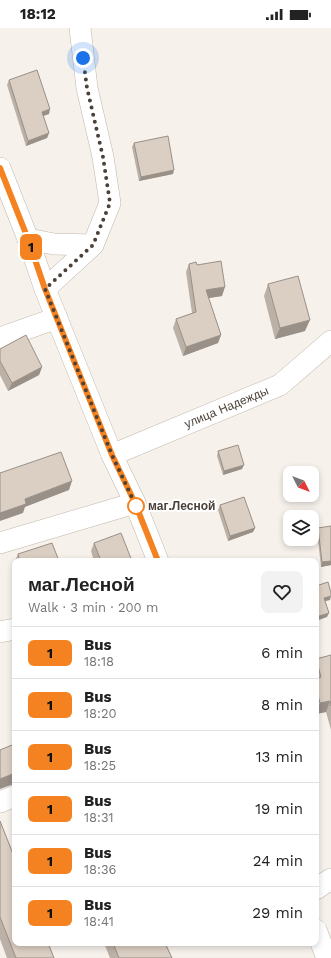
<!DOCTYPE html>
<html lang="en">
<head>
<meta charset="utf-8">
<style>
  body { margin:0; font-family:"Work Sans",sans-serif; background:#f2f2f2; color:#222; height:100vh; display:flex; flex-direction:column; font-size:15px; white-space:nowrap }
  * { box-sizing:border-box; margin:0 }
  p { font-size:13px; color:#767676 }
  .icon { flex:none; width:22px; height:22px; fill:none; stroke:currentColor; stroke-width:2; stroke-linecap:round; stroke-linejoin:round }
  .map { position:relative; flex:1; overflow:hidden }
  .panel { position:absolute; left:12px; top:530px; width:307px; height:388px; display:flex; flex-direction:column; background:#fff; border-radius:8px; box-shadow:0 2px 6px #0003 }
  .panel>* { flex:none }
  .badge { padding:0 8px; border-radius:6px; font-size:14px; line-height:26px }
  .needle { width:26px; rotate:132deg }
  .tools { position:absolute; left:283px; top:438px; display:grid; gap:8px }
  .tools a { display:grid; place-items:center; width:36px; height:36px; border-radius:8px; background:#fff; box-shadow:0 2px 6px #0003; font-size:20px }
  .you { position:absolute; width:20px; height:20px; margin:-10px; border:3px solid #fff; border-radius:50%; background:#1a73e8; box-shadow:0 0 0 6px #1a73e833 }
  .map>.badge { position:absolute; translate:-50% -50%; box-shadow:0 0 0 2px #fff }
  .round { display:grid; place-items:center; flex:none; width:42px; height:42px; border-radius:8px; background:#f2f2f2 }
  .summary { display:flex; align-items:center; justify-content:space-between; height:68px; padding:0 16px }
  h1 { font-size:19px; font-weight:600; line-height:30px }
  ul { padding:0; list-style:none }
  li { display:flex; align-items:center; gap:12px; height:52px; padding:0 16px; border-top:1px solid #e0e0e0 }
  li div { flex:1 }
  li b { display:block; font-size:15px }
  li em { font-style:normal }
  li .badge { min-width:44px; font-weight:700; text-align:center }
  .status { display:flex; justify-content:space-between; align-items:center; height:28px; padding:0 20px; background:#fff; direction:ltr }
  .status svg { height:11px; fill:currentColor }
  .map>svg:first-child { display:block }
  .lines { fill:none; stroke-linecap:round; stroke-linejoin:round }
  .minor-casing { stroke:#c2b8ac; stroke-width:22 }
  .minor { stroke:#fff; stroke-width:21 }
  .wall { fill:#bcb1a7 }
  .shaded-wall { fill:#999088 }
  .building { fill:#dbcec2; stroke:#999088 }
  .line-casing { stroke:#fff; stroke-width:9 }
  .line { stroke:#f58220; stroke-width:6 }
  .walk { stroke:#4b4138; stroke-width:4; stroke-dasharray:0 7.2 }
  .stop-dot { fill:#fff; stroke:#f58220; stroke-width:2 }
  .labels { text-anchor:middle; stroke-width:4; stroke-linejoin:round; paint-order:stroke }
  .street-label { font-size:12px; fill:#4b4138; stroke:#fff }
  .stop-label { font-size:12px; font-weight:bold; fill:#4b4138; stroke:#fff; text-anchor:start }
</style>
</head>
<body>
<div class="status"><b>18:12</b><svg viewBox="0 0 49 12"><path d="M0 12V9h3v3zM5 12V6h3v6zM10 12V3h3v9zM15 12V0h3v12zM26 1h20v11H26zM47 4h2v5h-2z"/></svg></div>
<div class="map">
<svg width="331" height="930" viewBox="0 0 331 930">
  <rect width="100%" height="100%" fill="#f6f1eb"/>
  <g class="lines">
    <defs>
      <g id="minor">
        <path d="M0 140 28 211 45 261 112 427 135 475 158 533"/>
        <path d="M28 211 54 216 93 217"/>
        <path d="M45 261 93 217 110 175 103 129 87 60 80 0"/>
        <path d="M0 310 57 290"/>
        <path id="s1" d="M112 427 280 357 331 313"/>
        <path d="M0 515 135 475"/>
        <path d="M0 604 15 601"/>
        <path d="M0 774 15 768"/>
        <path d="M316 861 331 851"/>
        <path d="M316 902 327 930"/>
      </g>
    </defs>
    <use href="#minor" class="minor-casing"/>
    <use href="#minor" class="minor"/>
  </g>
  <path class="wall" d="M9 52 49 86 43 88 49 105 47 110 26 118 7 57Z
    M134 115 173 146 139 153 132 119Z
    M189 236 197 237 222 268 208 270 221 307 218 315 183 328 173 300 176 291 192 285 186 244Z
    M268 256 305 303 275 311 264 268Z
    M0 321 42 339 39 347 8 363 0 347Z
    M218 423 242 441 223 447 217 428Z
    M220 477 255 500 253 504 228 513 218 482Z
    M318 500 331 537 321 539 317 504Z
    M94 515 132 533H94L91 523Z
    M18 526 59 533H15Z
    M15 533V543L13 538Z
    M331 627V702L326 684 316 686V631Z
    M0 793 54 930H7L0 911Z
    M104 915H165L172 930H110Z"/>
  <path class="shaded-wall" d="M50 81 49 86 40 89 42 84Z
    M49 105 47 110 26 118 28 113Z
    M174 142 173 146 139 153 141 149Z
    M225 259 222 268 203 271 206 262Z
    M310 292 305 303 275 311 280 300Z
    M221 307 218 315 183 328 186 319Z
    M42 339 39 347 8 363 12 355Z
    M244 437 242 441 223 447 224 443Z
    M72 453 69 462 25 479 23 485 0 493V485L25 471Z
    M255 500 253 504 228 513 230 508Z
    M331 533V537L321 539 322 534Z
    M331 568 330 572 322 574 324 570Z
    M329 585 327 589 316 593V589Z
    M330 673 326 684 316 686 320 675Z
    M15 745V757H11L0 761V751Z"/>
  <path class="building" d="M37 42 50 81 42 84 49 105 28 113 9 52Z
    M168 108 174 142 141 149 134 115Z
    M221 233 225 259 206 262 221 307 186 319 176 291 196 284 189 236 196 234 197 237Z
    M298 248 310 292 280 300 268 256Z
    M26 307 42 339 12 355 0 333V321Z
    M238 417 244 437 224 443 218 423Z
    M61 424 72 453 25 471 26 476 0 485V445Z
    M244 469 255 500 230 508 220 477Z
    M331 498V533L322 534 318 500Z
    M121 505 132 533H101L94 515Z
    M52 515 59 533H20L18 526Z
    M328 554 331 565V568L324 570 329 585 316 589V558Z
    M331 627V678L330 673 320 675 316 660V651L321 649 316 631Z
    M12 717 15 725V745L0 751V722Z
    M0 793 15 831V915H48L54 930H16L0 889Z
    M113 915H165L172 930H119Z"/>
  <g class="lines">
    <defs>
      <path id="line" d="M0 140 28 211 45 261 112 427 135 475 158 533"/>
    </defs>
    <use href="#line" class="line-casing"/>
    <use href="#line" class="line"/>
    <path class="walk" d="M83 30 87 60 103 129 110 175 93 217 45 261 112 427 136 478"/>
  </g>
  <circle class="stop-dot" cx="136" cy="478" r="8"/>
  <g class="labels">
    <g class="street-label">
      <text dy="4" stroke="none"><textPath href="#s1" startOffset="124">улица Надежды</textPath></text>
    </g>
    <g class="stop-label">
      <text x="148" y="482">маг.Лесной</text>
    </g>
  </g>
</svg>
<div class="tools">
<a><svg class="needle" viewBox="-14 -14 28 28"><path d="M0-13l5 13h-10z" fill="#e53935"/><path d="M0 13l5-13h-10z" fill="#767676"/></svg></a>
<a><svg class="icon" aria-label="layers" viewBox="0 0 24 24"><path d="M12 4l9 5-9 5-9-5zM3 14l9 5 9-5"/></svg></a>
</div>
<div class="you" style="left:83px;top:30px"></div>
<b class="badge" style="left:31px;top:219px;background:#f58220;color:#111">1</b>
<section class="panel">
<div class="summary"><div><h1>маг.Лесной</h1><p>Walk · 3 min · 200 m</p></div><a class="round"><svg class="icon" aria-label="heart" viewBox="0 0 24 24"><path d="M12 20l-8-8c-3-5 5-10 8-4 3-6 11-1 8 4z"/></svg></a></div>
<ul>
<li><span class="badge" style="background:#f58220;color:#111">1</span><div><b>Bus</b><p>18:18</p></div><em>6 min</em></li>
<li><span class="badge" style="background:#f58220;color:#111">1</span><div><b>Bus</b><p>18:20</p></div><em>8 min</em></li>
<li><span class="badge" style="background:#f58220;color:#111">1</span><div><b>Bus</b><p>18:25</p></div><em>13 min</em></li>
<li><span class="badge" style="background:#f58220;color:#111">1</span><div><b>Bus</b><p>18:31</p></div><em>19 min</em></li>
<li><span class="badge" style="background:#f58220;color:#111">1</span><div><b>Bus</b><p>18:36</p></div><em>24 min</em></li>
<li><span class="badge" style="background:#f58220;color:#111">1</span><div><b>Bus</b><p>18:41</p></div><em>29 min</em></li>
</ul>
</section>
</div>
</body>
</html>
